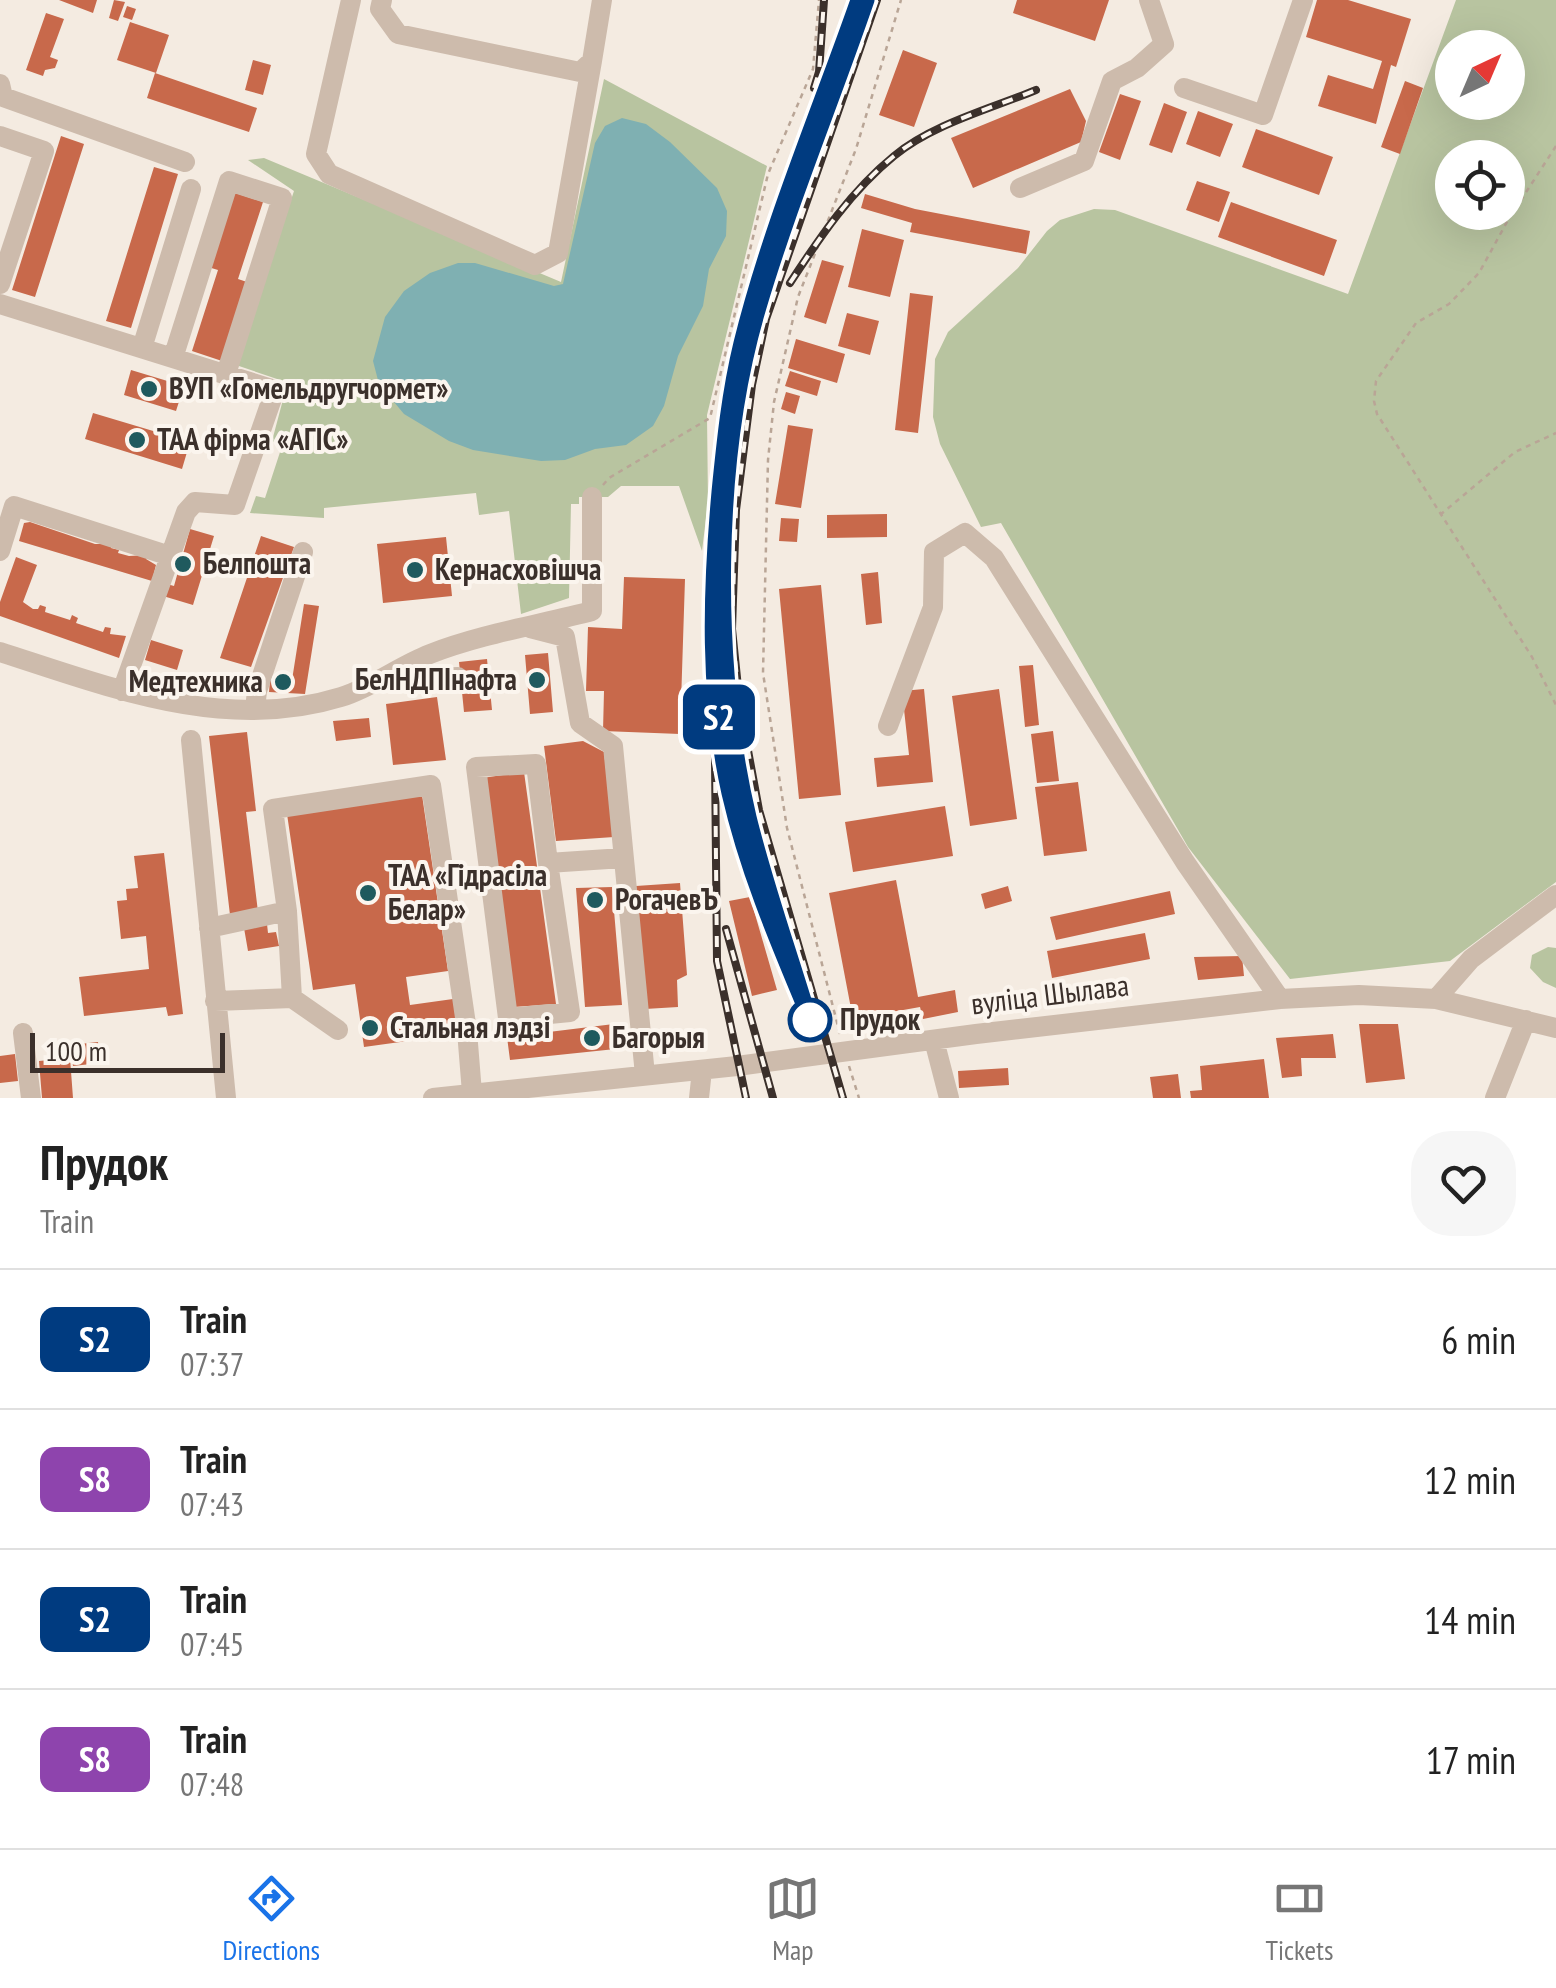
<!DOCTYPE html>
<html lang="en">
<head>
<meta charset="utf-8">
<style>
  body { margin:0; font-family:"PT Sans Narrow",sans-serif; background:#f6f6f6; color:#222; height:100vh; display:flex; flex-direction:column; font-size:38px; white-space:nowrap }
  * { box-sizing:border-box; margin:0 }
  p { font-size:32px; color:#767676 }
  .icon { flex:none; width:55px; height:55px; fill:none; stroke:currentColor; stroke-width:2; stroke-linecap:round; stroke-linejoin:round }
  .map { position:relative; height:1098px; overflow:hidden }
  .panel { display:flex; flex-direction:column; background:#fff; flex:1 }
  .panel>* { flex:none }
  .badge { padding:0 20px; border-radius:15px; font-size:35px; line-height:65px }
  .needle { width:65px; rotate:44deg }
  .controls { position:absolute; left:1435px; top:30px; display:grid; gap:20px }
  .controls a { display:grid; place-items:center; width:90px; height:90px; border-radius:50%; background:#fff; box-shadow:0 10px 40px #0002; font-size:50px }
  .scale { position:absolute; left:30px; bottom:25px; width:195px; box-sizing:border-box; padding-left:10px; border:5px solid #3b302b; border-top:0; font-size:28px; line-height:35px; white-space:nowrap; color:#3b302b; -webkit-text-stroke:8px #fbf5ee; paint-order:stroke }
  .map>.badge { position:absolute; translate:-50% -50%; box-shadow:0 0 0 5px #fff }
  .round { display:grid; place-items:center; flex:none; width:105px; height:105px; border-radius:40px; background:#f6f6f6 }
  .headline { display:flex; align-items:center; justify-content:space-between; height:170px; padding:0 40px }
  h1 { font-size:48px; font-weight:700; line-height:75px }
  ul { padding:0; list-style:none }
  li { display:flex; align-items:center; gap:30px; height:140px; padding:0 40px; border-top:2px solid #e0e0e0 }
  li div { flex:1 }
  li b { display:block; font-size:38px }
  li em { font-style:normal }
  li .badge { min-width:110px; font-weight:700; text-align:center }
  .dock { display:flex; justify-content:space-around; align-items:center; height:140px; border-top:2px solid #e0e0e0; background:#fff; font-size:28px; color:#767676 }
  .dock a { display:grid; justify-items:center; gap:5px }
  .dock .current { color:#1a73e8 }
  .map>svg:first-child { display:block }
  .green { fill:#b8c4a0; fill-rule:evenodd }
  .water { fill:#7fb0b2 }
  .building { fill:#c8694b }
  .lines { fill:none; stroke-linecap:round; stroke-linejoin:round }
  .path { stroke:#b9a596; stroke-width:2.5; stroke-dasharray:5 5; stroke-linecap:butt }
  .minor { stroke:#cdbbac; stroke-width:20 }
  .rail-casing { stroke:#3b302b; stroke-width:8 }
  .rail { stroke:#fbf5ee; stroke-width:4; stroke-dasharray:11; stroke-linecap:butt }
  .line-casing { stroke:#fff; stroke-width:22 }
  .line { stroke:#003b80; stroke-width:15 }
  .poi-dot { fill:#1f5a5e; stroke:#fbf5ee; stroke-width:4 }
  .stop-dot { fill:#fff; stroke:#003b80; stroke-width:5 }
  .labels { text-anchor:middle; stroke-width:8; stroke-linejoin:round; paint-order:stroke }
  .poi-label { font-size:30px; font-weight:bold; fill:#3b302b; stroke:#fbf5ee; text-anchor:start }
  .street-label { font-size:30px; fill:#3b302b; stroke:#fbf5ee }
  .stop-label { font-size:30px; font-weight:bold; fill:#3b302b; stroke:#fbf5ee; text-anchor:start }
</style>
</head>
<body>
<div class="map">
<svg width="1556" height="1098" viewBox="0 0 1556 1098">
  <rect width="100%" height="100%" fill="#f4ebe1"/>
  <path class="green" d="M1456 0H1556V882L1450 961 1290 979 1188 847 1001 523 981 527 940 444 933 417 935 359 948 332 1018 268 1047 231 1060 220 1094 209 1115 210 1348 294ZM1452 48H1508V102H1452ZM1452 158H1508V212H1452Z
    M604 79 767 166 707 415 708 502 702 551 679 486H621L608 497H579V504H571L569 598 521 614 509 511 479 515 476 493 324 508V518L250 513 256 496 265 498 282 446 272 441 285 392 277 379 236 365 294 191 248 160 264 158 561 282Z
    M1548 947 1556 948V988L1543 982 1530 968 1532 955Z"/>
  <path class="water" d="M622 118 646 124 670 142 717 188 727 211 726 236 709 269 703 306 678 356 664 406 653 426 626 445 595 449 565 460 541 461 473 450 449 441 404 414 379 384 373 361 385 317 404 291 430 273 458 263H475L554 286 563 284 595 143 605 126Z"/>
  <path class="building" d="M59 0H97L93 13Z
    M114 0 125 2 118 21 109 18Z
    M1017 0H1109L1095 41 1013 13Z
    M1317 0H1348L1411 19 1396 67 1391 65 1376 124 1318 106 1328 75 1373 89 1382 61 1306 37Z
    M127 6 136 9 132 20 123 17Z
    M46 13 64 19 50 57 58 60 55 68 45 70 43 76 26 70Z
    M130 22 169 35 156 73 117 60Z
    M903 50 937 63 914 127 879 115Z
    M253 60 271 65 263 95 245 90Z
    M155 73 257 108 249 132 147 98Z
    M1405 81 1423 88 1400 154 1381 147Z
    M1070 89 1086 121 1081 142 973 188 951 138Z
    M1120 94 1141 101 1120 160 1099 152Z
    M1164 103 1187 112 1172 153 1149 145Z
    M1198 111 1233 124 1220 157 1186 144Z
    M1256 129 1333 157 1319 195 1242 167Z
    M61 136 84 144 35 297 12 290Z
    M154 167 178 174 131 328 106 321Z
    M1197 181 1230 192 1219 222 1186 210Z
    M232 192 263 202 238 279 247 282 222 361 192 351 218 270 208 267Z
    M865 194 915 209 1030 231 1026 254 910 232 912 223 861 208Z
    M1231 202 1337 240 1324 276 1218 237Z
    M862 229 904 240 890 297 848 287Z
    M822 260 844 266 826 324 804 317Z
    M910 293 933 296 918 433 895 430Z
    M847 313 879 321 870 355 838 346Z
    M796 339 845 354 837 383 788 368Z
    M131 370 184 386 176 411 124 395Z
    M790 371 821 381 817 396 785 386Z
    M786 392 800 396 795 414 781 409Z
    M93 413 190 442 182 469 85 439Z
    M788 425 813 429 801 508 775 504Z
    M887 514V537L827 538V515Z
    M781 518 799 519 797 542 779 541Z
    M30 522 95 544H112L111 548 119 550 118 553 129 556 147 555 146 559 156 565 152 581 19 541 24 523Z
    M190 529 214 536 193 605 163 596 167 584 174 586Z
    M261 536 294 547 251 667 220 658Z
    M446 537 452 596 383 603 377 544Z
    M16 557 37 565 23 602 33 609H38L40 605 46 607 45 612 70 620 72 615 78 618 76 623 103 632 105 627 111 628 110 634 126 636 119 658 0 616V602Z
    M878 572 882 623 866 625 861 574Z
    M624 577 685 579 680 734 603 731 604 691H586L588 627 622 629Z
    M821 585 841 795 799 799 779 589Z
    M304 604 319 606 305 694 269 692 270 680H292Z
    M151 640 183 650 177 670 145 660Z
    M548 653 553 712 530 714 525 655Z
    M487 659 492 710 464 712 459 662Z
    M1033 665 1039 725 1025 727 1019 666Z
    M230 673 253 681 249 692 227 684Z
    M924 689 933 782 877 787 874 758 909 755 902 691Z
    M999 689 1017 819 970 826 952 696Z
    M437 697 446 760 393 765 386 704Z
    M369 718 371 737 336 741 333 721Z
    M1053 731 1059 781 1037 783 1031 734Z
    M247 732 256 811 246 812 258 912 230 915 209 736Z
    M583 741 604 752 614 837 556 841 544 746Z
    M524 772 556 1004 513 1007 482 778Z
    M1078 782 1087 851 1044 856 1035 787Z
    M422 795 448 971 406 977 410 1005 453 999 458 1034 364 1047 355 984 313 990 287 814Z
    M945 806 953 856 853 872 845 822Z
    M164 853 183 1014 168 1016 166 1007 84 1016 79 977 149 969 146 936 121 939 117 901 127 900 126 889 138 888 134 856Z
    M896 880 918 997 955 990 958 1012 923 1019 920 1007 853 1019 829 893Z
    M680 883 687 975 677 980 678 1007 645 1009 636 886Z
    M1008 886 1012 901 985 909 981 894Z
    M612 887 622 1005 585 1007 576 888Z
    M1170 891 1175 914 1056 940 1050 917Z
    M750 897 777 990 752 996 729 901Z
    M267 924 268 933 276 932 279 946 248 951 244 928Z
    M1145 933 1150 959 1052 978 1047 951Z
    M1242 956 1244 976 1198 980 1194 957Z
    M622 1023 625 1048 510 1060 507 1037Z
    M1359 1024H1398L1405 1079 1366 1083Z
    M1333 1034 1336 1058H1301L1302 1076 1282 1078 1276 1038Z
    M98 1042 100 1063 73 1066 70 1045Z
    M15 1054 18 1081 0 1083V1056Z
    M70 1058 73 1098H42L39 1061Z
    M1264 1059 1269 1098H1191L1190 1091 1202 1090 1200 1066Z
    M1008 1068 1009 1085 959 1088 958 1071Z
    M1178 1074 1181 1098H1153L1150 1077Z"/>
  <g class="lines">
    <path class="path" d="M1556 146 1508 220 1479 273 1449 304 1416 323 1376 381 1374 401 1377 414 1532 657 1556 705
      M603 485 609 478 710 418 768 174 813 69 819 0
      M1440 515 1515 452 1556 433
      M840 1034 787 828 763 673 768 460 774 402 798 297 856 149 901 0
      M849 1066 859 1098"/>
    <path class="minor" d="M351 0 316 154 329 174 535 265 558 253 592 61
      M382 0 380 9 398 34 580 72 592 61 602 0
      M0 84 3 97 185 162
      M1184 88 1263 115 1303 0
      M0 136 44 151 0 284
      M1020 188 1084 161 1112 81 1137 68 1164 44 1149 0
      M0 304 275 390 235 505 195 502 186 512 122 691
      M142 348 191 189
      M173 358 229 181 282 198 226 374
      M0 551 14 506 170 556
      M530 628 565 637 580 723 613 746 645 1075
      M0 652C109 687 225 733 341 697 373 687 399 666 430 654 481 634 538 625 592 611V497
      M384 680 458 677
      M255 709 257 691 303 552
      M888 726 933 607 934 552 965 533 994 558 1185 862 1280 999
      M191 740 226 1098
      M548 863 536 764 476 767 508 1018 570 1012 548 863 623 858
      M287 911 292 998
      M209 928 287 911 273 809 431 785 467 1031 472 1093
      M1436 999 1471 959 1556 895
      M215 1001 292 998 338 1030
      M23 1033 31 1098
      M934 1040 949 1098
      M433 1098 737 1066 976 1034 1280 999 1359 995 1436 999 1556 1028
      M699 1098 702 1070
      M1495 1098 1526 1020"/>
    <defs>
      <path id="rail" d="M814 88 819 72 824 0
        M790 283C820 237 851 191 894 156 933 124 990 109 1036 90
        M724 760 741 842 801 997
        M726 929 773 1098
        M746 1098 717 961 713 560 727 409 753 299 799 158 858 0
        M843 1098 759 810 740 707 732 629 736 510 752 385 766 319 877 0"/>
    </defs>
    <use href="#rail" class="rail-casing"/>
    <use href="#rail" class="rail"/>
  </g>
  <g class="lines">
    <defs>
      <path id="line" d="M858 0C818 114 770 226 741 343 729 392 724 442 719 492 710 592 707 695 729 793 747 872 779 946 810 1020 790 953 766 886 749 817 713 665 714 458 759 307 790 203 832 102 867 0"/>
    </defs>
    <use href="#line" class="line-casing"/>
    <use href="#line" class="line"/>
  </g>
  <g class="poi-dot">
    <circle cx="149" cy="389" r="10"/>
    <circle cx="137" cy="440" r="10"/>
    <circle cx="183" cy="564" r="10"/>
    <circle cx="415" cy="570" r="10"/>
    <circle cx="537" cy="680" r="10"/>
    <circle cx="283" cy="682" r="10"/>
    <circle cx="368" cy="893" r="10"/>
    <circle cx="595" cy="900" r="10"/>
    <circle cx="370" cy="1028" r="10"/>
    <circle cx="592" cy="1038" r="10"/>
  </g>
  <circle class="stop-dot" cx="810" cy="1020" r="20"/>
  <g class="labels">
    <g class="poi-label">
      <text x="169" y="399">ВУП «Гомельдругчормет»</text>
      <text x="157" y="450">ТАА фірма «АГІС»</text>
      <text x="203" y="574">Белпошта</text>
      <text x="435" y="580">Кернасховішча</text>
      <text x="517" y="690" text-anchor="end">БелНДПІнафта</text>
      <text x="263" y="692" text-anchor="end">Медтехника</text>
      <text x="388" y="886">ТАА «Гідрасіла<tspan x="388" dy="34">Белар»</tspan></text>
      <text x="615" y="910">РогачевЪ</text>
      <text x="390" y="1038">Стальная лэдзі</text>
      <text x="612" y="1048">Багорыя</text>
    </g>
    <g class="street-label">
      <text transform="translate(1050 995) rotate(-7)" y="10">вуліца Шылава</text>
    </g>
    <g class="stop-label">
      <text x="840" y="1030">Прудок</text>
    </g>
  </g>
</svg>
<div class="controls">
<a><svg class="needle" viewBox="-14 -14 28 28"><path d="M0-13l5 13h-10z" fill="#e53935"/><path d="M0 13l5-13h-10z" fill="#767676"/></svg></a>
<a><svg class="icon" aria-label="locate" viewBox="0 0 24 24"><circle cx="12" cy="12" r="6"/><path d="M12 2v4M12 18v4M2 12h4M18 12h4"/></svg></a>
</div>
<div class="scale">100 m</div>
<b class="badge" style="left:719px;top:717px;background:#003b80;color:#fff">S2</b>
</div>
<section class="panel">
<div class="headline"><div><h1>Прудок</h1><p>Train</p></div><a class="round"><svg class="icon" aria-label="heart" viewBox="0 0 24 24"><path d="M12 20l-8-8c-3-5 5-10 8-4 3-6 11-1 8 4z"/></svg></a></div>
<ul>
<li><span class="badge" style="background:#003b80;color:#fff">S2</span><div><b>Train</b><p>07:37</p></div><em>6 min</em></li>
<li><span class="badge" style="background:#8e44ad;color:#fff">S8</span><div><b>Train</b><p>07:43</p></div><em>12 min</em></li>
<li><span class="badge" style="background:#003b80;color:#fff">S2</span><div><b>Train</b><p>07:45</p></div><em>14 min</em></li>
<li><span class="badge" style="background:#8e44ad;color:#fff">S8</span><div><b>Train</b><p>07:48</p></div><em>17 min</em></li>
</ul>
</section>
<nav class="dock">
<a class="current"><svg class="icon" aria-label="directions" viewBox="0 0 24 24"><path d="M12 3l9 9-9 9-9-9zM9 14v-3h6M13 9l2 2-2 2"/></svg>Directions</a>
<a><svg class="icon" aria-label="map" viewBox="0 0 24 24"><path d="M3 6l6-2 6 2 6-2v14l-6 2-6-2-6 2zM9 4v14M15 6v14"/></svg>Map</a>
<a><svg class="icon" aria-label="tickets" viewBox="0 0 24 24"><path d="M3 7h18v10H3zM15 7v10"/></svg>Tickets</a>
</nav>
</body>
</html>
